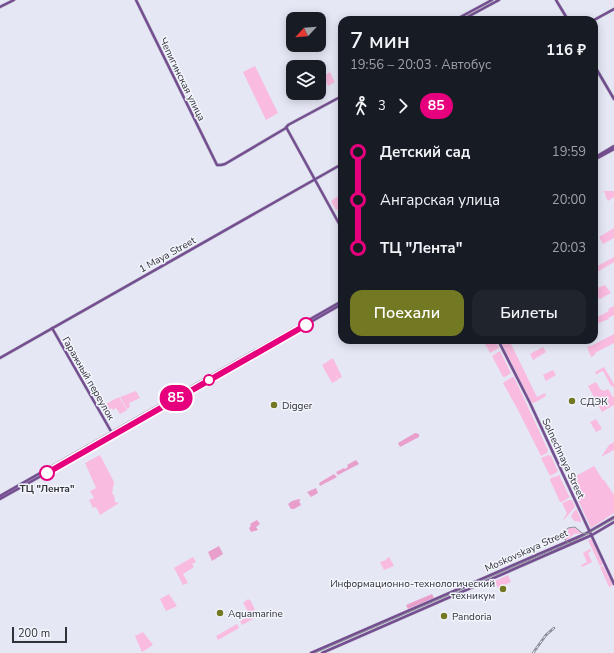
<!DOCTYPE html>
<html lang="ru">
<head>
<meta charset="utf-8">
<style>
  body { margin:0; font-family:"Nunito Sans",sans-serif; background:#20242c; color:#f1f3f6; height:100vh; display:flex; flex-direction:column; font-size:15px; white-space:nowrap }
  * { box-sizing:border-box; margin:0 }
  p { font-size:13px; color:#9ea1a6 }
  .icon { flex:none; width:22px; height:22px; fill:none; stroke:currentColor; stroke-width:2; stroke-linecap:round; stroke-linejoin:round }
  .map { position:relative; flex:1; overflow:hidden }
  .sheet { position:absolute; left:338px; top:16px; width:260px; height:328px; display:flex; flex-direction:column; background:#171b24; border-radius:12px; box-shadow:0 2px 10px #0003 }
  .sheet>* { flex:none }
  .badge { padding:0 8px; border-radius:13px; font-size:14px; line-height:26px }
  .needle { width:26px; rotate:244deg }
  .controls { position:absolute; left:286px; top:12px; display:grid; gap:8px }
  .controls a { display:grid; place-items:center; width:40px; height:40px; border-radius:8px; background:#171b24; box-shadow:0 2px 10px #0003; font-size:20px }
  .scale { position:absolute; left:12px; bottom:10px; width:55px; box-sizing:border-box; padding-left:4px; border:2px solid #313237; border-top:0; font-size:11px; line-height:14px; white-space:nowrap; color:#313237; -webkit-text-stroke:3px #f3f5fd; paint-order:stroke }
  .map>.badge { position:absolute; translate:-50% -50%; box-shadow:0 0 0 2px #fff }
  .legs { display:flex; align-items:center; gap:6px; height:44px; padding:0 12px; font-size:13px }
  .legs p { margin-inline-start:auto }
  .overview { display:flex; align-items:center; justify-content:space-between; height:68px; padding:0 12px }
  h1 { font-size:22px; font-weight:600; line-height:30px }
  .primary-button { display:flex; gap:8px; margin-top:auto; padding:8px 12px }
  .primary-button a { flex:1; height:46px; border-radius:12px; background:#737923; color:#fff; font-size:16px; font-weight:600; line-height:46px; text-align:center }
  .primary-button a+a { background:#20242c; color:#f1f3f6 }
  ul { padding:0 12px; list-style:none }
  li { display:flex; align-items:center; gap:14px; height:48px; font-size:15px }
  li i { display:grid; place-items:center; width:6px; height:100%; margin:0 5px; background:currentColor }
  li i::after { content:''; width:10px; height:10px; margin:-5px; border:3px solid; border-radius:50%; background:#171b24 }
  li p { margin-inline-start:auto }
  li:first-child i { background:linear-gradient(#0000 50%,currentColor 0) }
  li:last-child i { background:linear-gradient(currentColor 50%,#0000 0) }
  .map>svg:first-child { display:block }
  .green { fill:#f9bbdf }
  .forest { fill:#e99fcc }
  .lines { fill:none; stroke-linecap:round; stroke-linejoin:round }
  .secondary-casing { stroke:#c1c3cf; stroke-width:3.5 }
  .secondary { stroke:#754e91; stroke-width:2.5 }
  .tram { stroke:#8a8c95; stroke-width:1 }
  .rail-casing { stroke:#8a8c95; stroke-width:2.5 }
  .rail { stroke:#f3f5fd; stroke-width:1; stroke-dasharray:3; stroke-linecap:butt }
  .line-1-casing { stroke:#fff; stroke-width:9 }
  .line-1 { stroke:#e6007e; stroke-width:6 }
  .stop-1-dot { fill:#fff; stroke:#e6007e; stroke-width:2 }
  .poi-dot { fill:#737923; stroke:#f3f5fd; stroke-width:1.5 }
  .labels { text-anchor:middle; stroke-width:3; stroke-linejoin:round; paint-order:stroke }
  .street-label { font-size:10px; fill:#313237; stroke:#f3f5fd }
  .poi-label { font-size:10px; fill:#313237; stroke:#f3f5fd; text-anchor:start }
  .stop-label { font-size:10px; font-weight:bold; fill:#313237; stroke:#f3f5fd }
</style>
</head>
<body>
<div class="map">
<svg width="614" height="653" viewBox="0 0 614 653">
  <rect width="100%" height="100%" fill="#e5e7f5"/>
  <path class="green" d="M255 66 278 113 266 120 243 72Z
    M330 72 335 82 328 86 324 76Z
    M603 191H614V197L608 201 605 195 606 194Z
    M342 194V207L336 210 331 202 332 200Z
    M614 228V238L603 244 599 237Z
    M614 257V262L594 274V268Z
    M605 285 611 293 600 299 598 298 594 301V296L595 298 597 296 596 293 594 294 595 289Z
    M614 306V315L608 318 609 319 596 324 597 326 594 327V319L609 311 608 309Z
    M614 334V343L595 353V355L591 357 587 347 593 345Z
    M483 340H495L499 348 490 353Z
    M500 340H509L537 397 545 393 546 396 534 403 531 402Z
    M543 347 546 352 533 360 530 354Z
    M500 351 511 373 505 377H503L492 356Z
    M333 358 342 377 338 379 334 372 338 380 332 383 322 365Z
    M604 367 614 384V388L613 386H611L603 371 598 373 597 375 595 372Z
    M553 370 556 375 546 381 543 375Z
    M512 377H514L548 450 547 453 541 456 518 410 503 383Z
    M596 382 600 389 604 391 608 389 613 397H614V405L602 412 588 386Z
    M136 391 140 398 129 403 130 407 127 409 120 397Z
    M119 397 127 410 120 414 116 408 113 410 112 408 107 411 104 405Z
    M596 419 602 429 596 432 590 422Z
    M614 442V450L601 457 609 445Z
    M100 455 114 482 112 494 114 495 115 502 119 503 100 515 96 507 93 508 89 500 94 498 90 491 96 488 85 463Z
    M548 455 551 456 558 471 556 473 550 476 541 458Z
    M594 466 603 480H604L614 495V513L591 528 569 480Z
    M560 475V477L569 496 570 497 562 502H560L550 480 551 478Z
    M569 500H572L575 507 562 522 567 513 562 503Z
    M575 510H577L581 520V522L574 521 571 516Z
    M569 528H576L582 533 574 534 566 541 565 533Z
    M591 539 593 540 603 563 602 565 600 566 588 540Z
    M590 549 591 551 588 553 592 562 582 567 581 565 587 562 583 553Z
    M193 557 196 562 192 564 194 567 183 574 188 583 183 585 174 568Z
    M389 557 394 566 384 570 380 562 386 560V559Z
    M603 566 613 585 609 587 600 567Z
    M508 575 511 582 498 588 495 581Z
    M169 594 177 606 166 611 160 599Z
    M248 599 251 601 255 610 249 613 243 603Z
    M257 612 259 616 242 625 240 621Z
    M237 624 239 628 218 640 216 636Z
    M143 632 153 645 142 652 135 636Z"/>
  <path class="forest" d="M415 433 419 434V437L400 447 398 443Z
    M356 460 359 464 338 475 336 472 344 468 345 469 348 467 347 465Z
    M334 474 337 477 320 486 319 483Z
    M316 488 318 493 311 497 307 492Z
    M299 499 301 500 299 501 301 505 294 509H291L288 504 292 501Z
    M257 520 260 524 256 527 258 530 251 532 249 528 251 526 250 524Z
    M219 546 223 554 212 561 208 552Z
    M432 594 434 598 408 609 406 605Z"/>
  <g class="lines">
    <defs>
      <path id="secondary" d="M136 0 217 165H221L225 164 286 128 288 125 342 96
        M556 0 568 20
        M0 7 14 0
        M455 20 492 0
        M462 20 499 0
        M594 20 614 9
        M594 65 614 99
        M286 127 342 229
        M594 158 614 146
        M594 160 614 149
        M52 328 112 433
        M498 340 530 403 614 584
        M0 358 342 164
        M0 496 342 301
        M0 499 91 448 342 304
        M311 653 585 534 614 517
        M322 653 576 542 592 535 614 522"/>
    </defs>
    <use href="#secondary" class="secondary-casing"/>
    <use href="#secondary" class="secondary"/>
    <path class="tram" d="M572 542 568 543 564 538 565 532 568 528 575 527 582 533 588 534
      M315 653 578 539 614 519"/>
    <defs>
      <path id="rail" d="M533 653 546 635 554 628"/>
    </defs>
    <use href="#rail" class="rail-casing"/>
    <use href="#rail" class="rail"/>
  </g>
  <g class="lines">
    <defs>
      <path id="line-1" d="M47 473 306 325"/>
    </defs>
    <use href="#line-1" class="line-1-casing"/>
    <use href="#line-1" class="line-1"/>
  </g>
  <g class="stop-1-dot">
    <circle cx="306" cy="325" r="7"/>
    <circle cx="209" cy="380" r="5"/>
    <circle cx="47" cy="473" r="7"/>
  </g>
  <g class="poi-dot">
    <circle cx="572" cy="401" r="4"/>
    <circle cx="274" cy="405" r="4"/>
    <circle cx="503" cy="589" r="4"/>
    <circle cx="220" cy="613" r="4"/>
    <circle cx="444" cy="616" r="4"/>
  </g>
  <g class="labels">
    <g class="street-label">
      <text transform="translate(183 79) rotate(64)" y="4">Чепигинская улица</text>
      <text transform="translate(167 254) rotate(-29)" y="4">1 Maya Street</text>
      <text transform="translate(89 378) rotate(60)" y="4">Гаражный переулок</text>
      <text transform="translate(564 458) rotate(65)" y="4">Solnechnaya Street</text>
      <text transform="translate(526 550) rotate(-24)" y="4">Moskovskaya Street</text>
    </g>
    <g class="poi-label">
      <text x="580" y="405">СДЭК</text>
      <text x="282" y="409">Digger</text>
      <text x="495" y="587" text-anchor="end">Информационно-технологический<tspan x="495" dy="12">техникум</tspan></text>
      <text x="228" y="617">Aquamarine</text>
      <text x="452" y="620">Pandoria</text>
    </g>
    <g class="stop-label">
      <text x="47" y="492">ТЦ "Лента"</text>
    </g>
  </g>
</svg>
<div class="controls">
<a><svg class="needle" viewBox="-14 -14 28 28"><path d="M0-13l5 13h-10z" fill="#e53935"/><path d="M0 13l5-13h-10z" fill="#9ea1a6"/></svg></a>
<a><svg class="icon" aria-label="layers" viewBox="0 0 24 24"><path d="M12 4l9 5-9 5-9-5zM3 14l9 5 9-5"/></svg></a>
</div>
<div class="scale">200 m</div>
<b class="badge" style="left:176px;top:398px;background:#e6007e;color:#fff">85</b>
<section class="sheet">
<div class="overview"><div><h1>7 мин</h1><p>19:56 – 20:03 · Автобус</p></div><b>116 ₽</b></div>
<div class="legs"><svg class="icon" aria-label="walk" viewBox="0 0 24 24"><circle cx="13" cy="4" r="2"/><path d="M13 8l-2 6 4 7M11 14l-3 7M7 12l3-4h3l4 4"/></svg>3<svg class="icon" aria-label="forward" viewBox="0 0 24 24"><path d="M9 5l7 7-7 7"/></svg><b class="badge" style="background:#e6007e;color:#fff">85</b></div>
<ul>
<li><i style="color:#e6007e"></i><b>Детский сад</b><p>19:59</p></li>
<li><i style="color:#e6007e"></i><span>Ангарская улица</span><p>20:00</p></li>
<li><i style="color:#e6007e"></i><b>ТЦ &quot;Лента&quot;</b><p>20:03</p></li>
</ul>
<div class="primary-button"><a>Поехали</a><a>Билеты</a></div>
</section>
</div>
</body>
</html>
